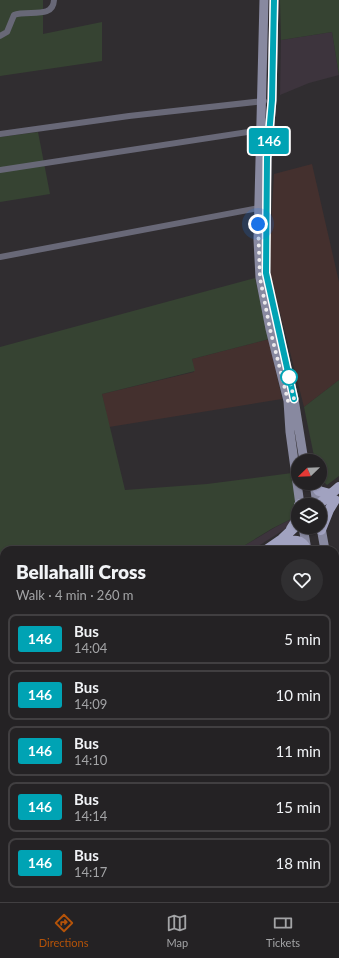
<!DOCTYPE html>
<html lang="en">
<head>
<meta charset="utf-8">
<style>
  body { margin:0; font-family:Lato,sans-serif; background:#302f31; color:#f1f3f6; height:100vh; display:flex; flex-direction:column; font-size:15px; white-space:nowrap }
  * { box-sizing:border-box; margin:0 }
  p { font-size:13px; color:#a3a4a6 }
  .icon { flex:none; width:22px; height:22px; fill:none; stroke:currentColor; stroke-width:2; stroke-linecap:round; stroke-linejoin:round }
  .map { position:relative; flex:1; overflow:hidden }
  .details { position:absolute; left:0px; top:546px; width:339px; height:356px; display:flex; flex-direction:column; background:#242224; border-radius:12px 12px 0 0; box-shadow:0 1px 3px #0004,0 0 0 1px #413f41 }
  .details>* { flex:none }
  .badge { padding:0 8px; border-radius:3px; font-size:14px; line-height:26px }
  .needle { width:26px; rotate:247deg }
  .tools { position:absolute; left:291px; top:454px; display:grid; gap:8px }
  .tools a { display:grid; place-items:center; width:36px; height:36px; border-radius:50%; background:#242224; box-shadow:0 1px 3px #0004,0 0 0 1px #413f41; font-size:20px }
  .you { position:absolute; width:20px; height:20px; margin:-10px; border:3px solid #fff; border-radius:50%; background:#1a73e8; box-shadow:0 0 0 6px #1a73e833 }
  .map>.badge { position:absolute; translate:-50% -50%; box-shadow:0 0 0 2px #fff }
  .round { display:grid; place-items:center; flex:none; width:42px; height:42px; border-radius:21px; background:#302f31 }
  .head { display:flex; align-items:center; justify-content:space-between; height:68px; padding:0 16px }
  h1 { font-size:19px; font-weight:800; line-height:30px }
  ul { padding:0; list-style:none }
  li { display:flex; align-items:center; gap:12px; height:50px; margin:0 8px 6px; padding:0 8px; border:2px solid #413f41; border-radius:8px }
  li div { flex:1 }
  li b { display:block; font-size:15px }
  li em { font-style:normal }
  li .badge { min-width:44px; font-weight:700; text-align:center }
  .tabs { display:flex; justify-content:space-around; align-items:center; height:56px; border-top:1px solid #413f41; background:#242224; font-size:11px; color:#a3a4a6 }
  .tabs a { display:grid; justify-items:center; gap:2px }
  .tabs .on { color:#b45309 }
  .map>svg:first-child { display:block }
  .built { fill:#3d343d }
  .industrial { fill:#44302e }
  .green { fill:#364332 }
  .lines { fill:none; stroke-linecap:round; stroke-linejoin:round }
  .secondary-tunnel { stroke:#4c494c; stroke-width:9; stroke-dasharray:9 4.5; stroke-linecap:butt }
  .street { stroke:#686877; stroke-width:6 }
  .secondary { stroke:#8889a0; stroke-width:9 }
  .primary { stroke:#a1a2c0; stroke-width:10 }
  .line-casing { stroke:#fff; stroke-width:9 }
  .line { stroke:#00a3b4; stroke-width:6 }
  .walk { stroke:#eceaec; stroke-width:4; stroke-dasharray:0 7.2 }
  .stop-dot { fill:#fff; stroke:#00a3b4; stroke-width:2 }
</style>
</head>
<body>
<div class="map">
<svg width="339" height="902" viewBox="0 0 339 902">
  <rect width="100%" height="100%" fill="#302d30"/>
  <path class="built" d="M332 32 339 75 309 83 280 95 281 40Z
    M293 518 285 529 252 550H237L274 528Z"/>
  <path class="industrial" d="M312 164 339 282V380L304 407 271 277 270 242 274 174Z
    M269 339 282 399 109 427 102 394 194 372 192 359Z"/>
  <path class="green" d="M0 0H43V34L102 22V61L0 76Z
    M280 0H339V75L332 32 281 40Z
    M38 132 50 194 0 202V137Z
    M255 278 269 339 192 359 195 371 102 394 125 490 207 484 292 473 296 504 293 518 273 528 237 550H4V710L0 712V347Z
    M339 380V476L327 485 320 478V461H315L304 407Z"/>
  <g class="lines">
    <path class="secondary-tunnel" d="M309 527V528"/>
    <path class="street" d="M0 36 7 32 14 15C27 9 53 20 54 0
      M0 134 129 116 264 101
      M0 170 261 130
      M0 257 259 208
      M335 716H339
      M335 756 339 755
      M336 776 339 775
      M335 817 339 816
      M335 846 339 845
      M335 870 339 869
      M335 896H339
      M257 898 258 902
      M297 902 323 898"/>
    <path class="secondary" d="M264 0 258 240 260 278 270 329 288 401 290 432 300 505
      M274 0 272 100 267 158 265 273 294 399 304 461
      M314 483 317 505
      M320 522 325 550
      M303 527 307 550
      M335 651 339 671
      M335 683 339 702"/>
    <path class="primary" d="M314 485 319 491 330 494
      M299 505 300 504
      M318 505 339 487
      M291 529 296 521 298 512
      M321 530 329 510 335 500
      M284 544C293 539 302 539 307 550
      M266 550 282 539 298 524
      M0 720 4 718
      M0 731 4 728"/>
  </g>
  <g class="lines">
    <defs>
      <path id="line" d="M274 0 272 100 267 158 266 273 294 399"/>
    </defs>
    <use href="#line" class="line-casing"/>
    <use href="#line" class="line"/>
    <path class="walk" d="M258 224 260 278 270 329 288 401 294 399 289 377"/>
  </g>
  <circle class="stop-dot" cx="289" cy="377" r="8"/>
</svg>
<div class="tools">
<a><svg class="needle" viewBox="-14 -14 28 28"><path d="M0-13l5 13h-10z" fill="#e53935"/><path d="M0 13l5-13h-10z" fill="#a3a4a6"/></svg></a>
<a><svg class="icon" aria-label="layers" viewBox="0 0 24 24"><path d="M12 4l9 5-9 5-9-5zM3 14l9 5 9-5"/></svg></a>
</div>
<div class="you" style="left:258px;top:224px"></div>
<b class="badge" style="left:269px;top:141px;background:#00a3b4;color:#fff">146</b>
<section class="details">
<div class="head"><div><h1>Bellahalli Cross</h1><p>Walk · 4 min · 260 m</p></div><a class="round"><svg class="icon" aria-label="heart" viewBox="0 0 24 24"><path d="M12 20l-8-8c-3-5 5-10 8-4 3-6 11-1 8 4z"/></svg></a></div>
<ul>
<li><span class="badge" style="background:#00a3b4;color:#fff">146</span><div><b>Bus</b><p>14:04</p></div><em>5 min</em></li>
<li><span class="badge" style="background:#00a3b4;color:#fff">146</span><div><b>Bus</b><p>14:09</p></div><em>10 min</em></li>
<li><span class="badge" style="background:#00a3b4;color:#fff">146</span><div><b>Bus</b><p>14:10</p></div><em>11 min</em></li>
<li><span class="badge" style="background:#00a3b4;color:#fff">146</span><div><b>Bus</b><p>14:14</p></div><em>15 min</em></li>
<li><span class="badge" style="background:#00a3b4;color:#fff">146</span><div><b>Bus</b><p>14:17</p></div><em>18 min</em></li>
</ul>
</section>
</div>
<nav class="tabs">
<a class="on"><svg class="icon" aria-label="directions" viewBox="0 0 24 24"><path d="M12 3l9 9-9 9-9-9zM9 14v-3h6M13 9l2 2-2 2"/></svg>Directions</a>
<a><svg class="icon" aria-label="map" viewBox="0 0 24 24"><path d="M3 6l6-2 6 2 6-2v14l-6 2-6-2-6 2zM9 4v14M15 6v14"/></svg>Map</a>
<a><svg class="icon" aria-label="tickets" viewBox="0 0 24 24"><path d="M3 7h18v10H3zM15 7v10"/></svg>Tickets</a>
</nav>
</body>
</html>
